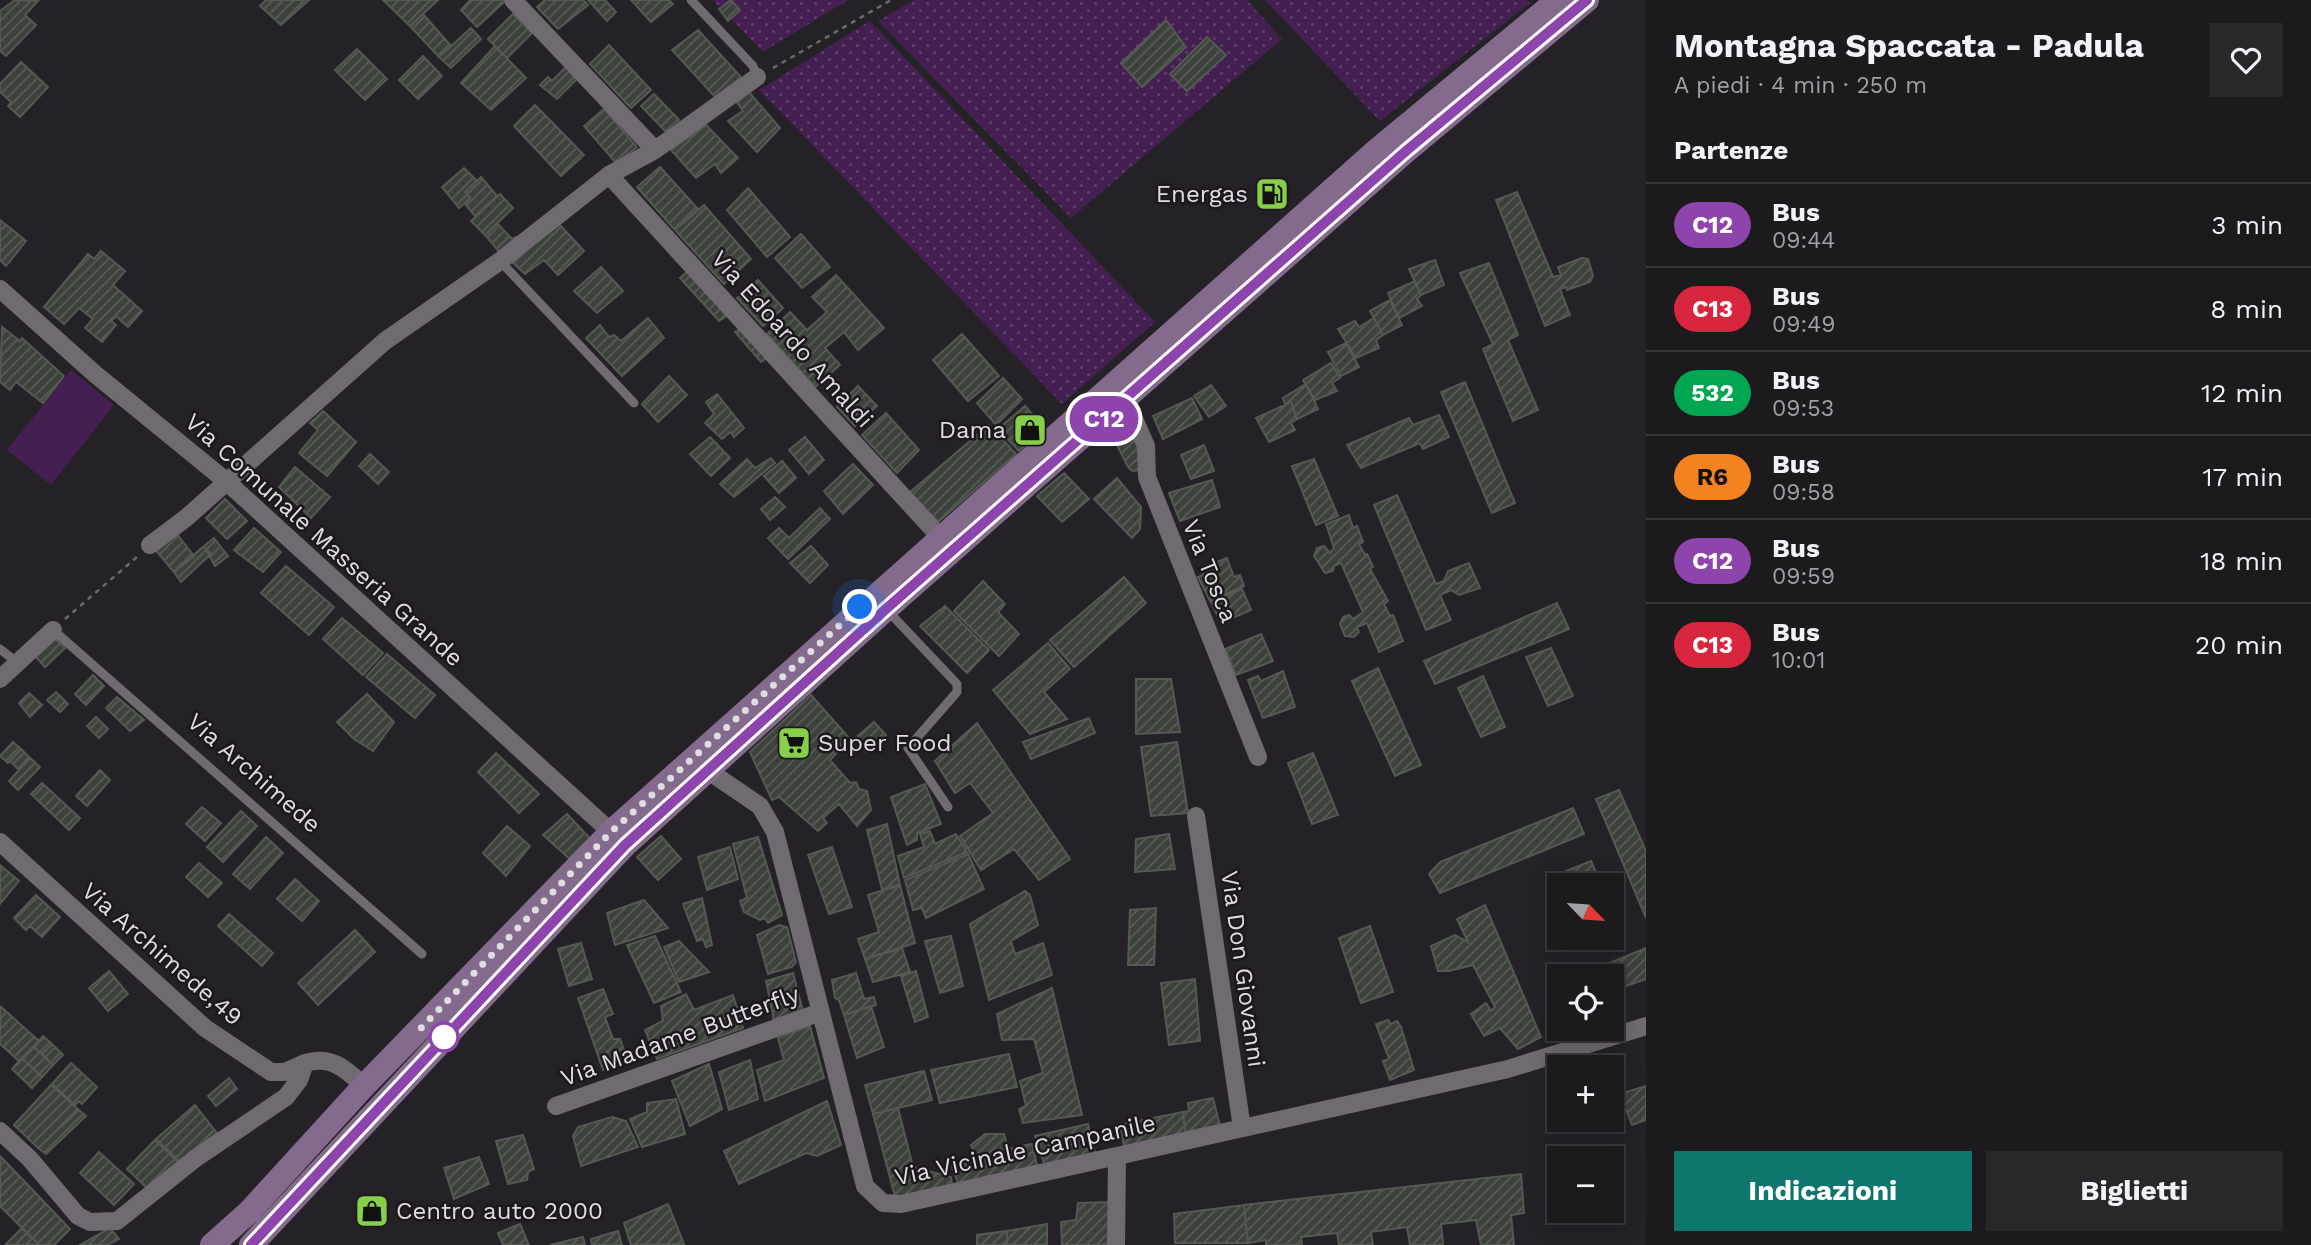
<!DOCTYPE html>
<html lang="it">
<head>
<meta charset="utf-8">
<style>
  body { margin:0; font-family:"Work Sans",sans-serif; background:#29272a; color:#f1f3f6; height:100vh; display:flex; flex-direction:column; font-size:26px; white-space:nowrap }
  * { box-sizing:border-box; margin:0 }
  p { font-size:23px; color:#a0a1a4 }
  .icon { flex:none; width:38px; height:38px; fill:none; stroke:currentColor; stroke-width:2; stroke-linecap:round; stroke-linejoin:round }
  .map { position:relative; flex:1; overflow:hidden }
  .drawer { display:flex; flex-direction:column; background:#1c1a1d; width:665px }
  .drawer>* { flex:none }
  .badge { padding:0 14px; border-radius:23px; font-size:24px; line-height:46px }
  .needle { width:46px; rotate:115deg }
  .buttons { position:absolute; left:1547px; top:873px; display:grid; gap:14px }
  .buttons a { display:grid; place-items:center; width:77px; height:77px; border-radius:0px; background:#1c1a1d; box-shadow:0 4px 18px #0003,0 0 0 2px #3a383b; font-size:35px }
  .you { position:absolute; width:35px; height:35px; margin:-18px; border:5px solid #fff; border-radius:50%; background:#1a73e8; box-shadow:0 0 0 10px #1a73e833 }
  .map>.badge { position:absolute; translate:-50% -50%; box-shadow:0 0 0 4px #fff }
  h2 { padding:0 28px; font-size:26px; line-height:63px }
  .round { display:grid; place-items:center; flex:none; width:74px; height:74px; border-radius:0px; background:#29272a }
  .summary { display:flex; align-items:center; justify-content:space-between; height:119px; padding:0 28px }
  h1 { font-size:33px; font-weight:700; line-height:52px }
  .action { display:flex; gap:14px; margin-top:auto; padding:14px 28px }
  .action a { flex:1; height:80px; border-radius:0px; background:#0f766e; color:#fff; font-size:28px; font-weight:700; line-height:80px; text-align:center }
  .action a+a { background:#29272a; color:#f1f3f6 }
  ul { padding:0; list-style:none }
  li { display:flex; align-items:center; gap:21px; height:84px; padding:0 28px; border-top:2px solid #3a383b }
  li div { flex:1 }
  li b { display:block; font-size:26px }
  li em { font-style:normal }
  li .badge { min-width:77px; font-weight:700; text-align:center }
  main { display:flex; flex:1; min-height:0 }
  .map>svg:first-child { display:block }
  .grass { fill:url(#grass-dots) }
  .pitch { fill:#441f51 }
  .building { fill:url(#building-hatch); stroke:#555953; stroke-width:2 }
  .lines { fill:none; stroke-linecap:round; stroke-linejoin:round }
  .path { stroke:#6d6a6f; stroke-width:2.5; stroke-dasharray:5 5; stroke-linecap:butt }
  .service { stroke:#6f6b71; stroke-width:9 }
  .minor { stroke:#6f6b71; stroke-width:18 }
  .secondary { stroke:#846a8d; stroke-width:24 }
  .line-casing { stroke:#fff; stroke-width:16 }
  .line { stroke:#8e44ad; stroke-width:10 }
  .walk { stroke:#e0dde1; stroke-width:7; stroke-dasharray:0 12.6 }
  .stop-dot { fill:#fff; stroke:#8e44ad; stroke-width:3.5 }
  .labels { text-anchor:middle; stroke-width:5; stroke-linejoin:round; paint-order:stroke }
  .poi-label { font-size:24px; fill:#e0dde1; stroke:#1c181d; text-anchor:end }
  .street-label { font-size:24px; fill:#e0dde1; stroke:#1c181d }
</style>
</head>
<body>
<main>
<div class="map">
<svg width="1646" height="1245" viewBox="0 0 1646 1245">
  <defs>
    <pattern id="grass-dots" width="8" height="8" patternUnits="userSpaceOnUse" patternTransform="scale(1.75)"><rect width="8" height="8" fill="#441f51"/><path d="M2 2h.1M6 6h.1" fill="none" stroke="#5f3f6a" stroke-width="1.8" stroke-linecap="round"/></pattern>
    <pattern id="building-hatch" width="6" height="6" patternUnits="userSpaceOnUse" patternTransform="scale(1.75)"><rect width="6" height="6" fill="#3d413b"/><path d="M-1 1l2-2M0 6l6-6M5 7l2-2" fill="none" stroke="#595c57"/></pattern>
  </defs>
  <rect width="100%" height="100%" fill="#252227"/>
  <path class="grass" d="M713 0H848L763 52Z
    M914 0H1247L1282 39 1071 218 878 21Z
    M1265 0H1527L1530 3 1380 121Z
    M870 21 1155 322 1062 404 759 90Z"/>
  <path class="pitch" d="M71 370 114 405 51 485 7 450Z"/>
  <path class="building" d="M15 0 38 1 25 15 36 25 6 56 0 51V11Z
    M266 0H309L281 25 260 6Z
    M383 0H438L410 26Z
    M470 0H504L505 1 477 27 461 10Z
    M545 0H583L588 5 558 29 537 7Z
    M588 0H605L616 12 607 21Z
    M631 0H669L673 4 651 22Z
    M731 0 740 10 728 21 719 9Z
    M423 14 451 46 439 57 410 26Z
    M513 14 532 33 507 58 488 39Z
    M1166 20 1186 47 1142 87 1121 63Z
    M471 28 481 39 451 68 439 57Z
    M698 30 741 77 715 97 672 50Z
    M1207 37 1226 55 1187 91 1170 74Z
    M609 45 651 90 631 108 590 64Z
    M495 46 526 78 491 110 461 83Z
    M357 49 387 79 365 100 335 70Z
    M423 56 442 76 418 99 399 80Z
    M21 62 48 87 20 117 8 106 11 102 0 92V84Z
    M568 65 579 77 557 99 540 85 548 77 552 81Z
    M748 91 780 128 757 152 728 121 743 111 736 101Z
    M654 94 679 120 665 131 641 106Z
    M535 105 584 155 561 176 514 126Z
    M604 109 637 147 616 163 584 126Z
    M706 125 738 158 721 173 715 164 696 178 671 150Z
    M660 167 698 209 675 230 637 187Z
    M464 168 477 181 465 192 470 198 459 208 442 187Z
    M481 177 497 196 475 216 465 204 470 198 465 192Z
    M748 188 790 237 767 257 727 210Z
    M1517 192 1553 277 1561 275 1558 267 1582 258 1588 259 1593 276 1590 282 1567 290 1566 287 1560 289 1570 315 1545 326 1496 200Z
    M500 194 513 208 485 235 471 221Z
    M704 205 751 259 724 284 675 230Z
    M0 220 26 241 6 266 0 260Z
    M497 223 512 239 516 237 519 241 502 255 485 235Z
    M559 224 584 251 558 275 544 260 525 274 511 261Z
    M801 234 830 267 802 288 775 258Z
    M101 251 125 271 113 285 142 311 128 327 116 316 111 321 116 325 102 342 85 328 93 319 79 308 64 324 44 307 88 254 94 259Z
    M1435 260 1444 285 1421 295 1409 269Z
    M1489 263 1518 335 1508 340 1538 410 1513 421 1483 349 1493 344 1460 273Z
    M601 267 623 291 597 313 574 291Z
    M688 271 728 315 719 321 680 278Z
    M836 275 884 328 858 350 844 332 825 348 840 365 815 387 767 334 790 312 807 330 827 312 812 297Z
    M758 280 783 308 763 326 737 298Z
    M1415 281 1421 295 1417 299 1422 306 1399 318 1388 293Z
    M1390 300 1402 325 1383 335 1370 311Z
    M648 318 664 338 622 376 586 338 600 325 609 337 614 335 621 341Z
    M1374 318 1383 335 1376 340 1379 348 1356 358 1338 329 1355 321 1359 327Z
    M2 327 20 341 22 338 64 376 43 403 16 382 10 390 0 382Z
    M742 328 768 357 761 362 735 332Z
    M962 334 999 376 968 401 933 360Z
    M1346 343 1359 367 1341 376 1328 352Z
    M1331 363 1340 378 1332 383 1337 391 1315 400 1303 380Z
    M669 376 687 395 658 422 642 404Z
    M1003 378 1022 399 996 425 977 403Z
    M1465 382 1515 503 1492 513 1441 392Z
    M1306 384 1318 409 1297 419 1291 402 1285 404 1283 398Z
    M1211 385 1226 406 1209 417 1194 396Z
    M858 386 877 406 855 426 837 407Z
    M717 394 744 428 734 437 730 432 722 439 705 423 714 414 706 402Z
    M1192 398 1202 419 1163 439 1153 416Z
    M1291 402 1297 419 1291 423 1295 430 1269 442 1256 418Z
    M1025 406 1044 428 1019 451 998 429Z
    M323 411 356 442 327 476 299 453 318 430 310 423Z
    M886 413 919 450 897 473 862 435Z
    M1439 415 1449 437 1423 449 1420 443 1361 468 1347 445 1409 418 1413 425Z
    M1127 420 1139 448 1140 470 1132 471 1128 467 1109 429Z
    M989 425 1016 454 938 522 910 492Z
    M710 437 730 458 711 476 690 454Z
    M805 437 824 460 809 474 789 450Z
    M1204 445 1214 471 1191 479 1181 455Z
    M370 454 389 472 378 484 359 466Z
    M771 458 775 463 734 497 720 484 747 459 755 468Z
    M1314 459 1338 516 1316 525 1292 466Z
    M782 461 796 478 779 493 764 476Z
    M853 464 873 485 843 514 824 491Z
    M295 467 330 497 311 518 279 487Z
    M1064 473 1089 499 1062 522 1037 496Z
    M1117 478 1141 507 1140 529 1132 538 1094 499Z
    M1212 480 1220 507 1180 521 1169 493Z
    M1397 495 1436 584 1444 581 1448 571 1469 563 1480 588 1459 595 1451 590 1440 595 1451 620 1426 630 1374 505Z
    M775 497 785 507 770 520 761 509Z
    M225 499 247 521 227 539 206 518Z
    M820 508 830 519 788 559 768 538 779 528 789 538Z
    M1349 515 1353 528 1357 526 1363 542 1359 544 1365 555 1367 554 1373 567 1370 569 1388 601 1384 604 1390 616 1393 615 1403 641 1379 652 1367 623 1357 627 1359 632 1354 637 1345 636 1340 624 1343 617 1349 615 1353 619 1363 612 1341 563 1334 566 1333 571 1325 573 1314 556 1317 548 1324 546 1330 553 1334 548 1326 524Z
    M254 528 281 552 263 572 234 550Z
    M173 529 194 556 174 572 152 546Z
    M214 538 228 556 215 566 204 546Z
    M204 546 211 554 181 582 174 572Z
    M811 546 828 565 810 583 790 563Z
    M1227 558 1234 577 1240 575 1244 586 1210 601 1198 577 1203 575 1201 568Z
    M286 566 334 607 309 635 261 593Z
    M1124 577 1146 603 1074 667 1050 640Z
    M983 581 1005 604 998 612 1019 634 999 656 954 611Z
    M1242 589 1251 610 1221 623 1211 602Z
    M1557 603 1569 629 1435 684 1424 661Z
    M945 606 989 650 967 673 920 626Z
    M342 618 383 653 363 675 323 639Z
    M1261 634 1273 661 1236 675 1225 649Z
    M55 639 65 648 45 667 34 655Z
    M1048 643 1070 669 1044 692 1067 719 1030 734 993 690Z
    M1551 648 1573 696 1548 706 1526 657Z
    M387 654 435 695 415 718 366 677Z
    M1378 668 1421 765 1395 776 1352 681Z
    M1283 671 1295 707 1263 718 1248 680 1258 676 1261 681Z
    M93 675 104 686 86 705 75 694Z
    M1483 676 1505 727 1481 737 1458 688Z
    M1136 679H1171L1180 732 1136 734Z
    M56 692 68 704 60 712 47 700Z
    M29 693 42 705 30 717 19 703Z
    M367 694 394 722 373 751 354 739 337 722Z
    M811 695 850 739 830 760 850 783 856 782 859 789 867 791 871 810 857 826 839 804 823 818 827 823 818 831 779 797 772 800 750 752Z
    M117 697 144 720 130 731 106 708Z
    M96 717 108 729 99 738 87 726Z
    M1089 718 1095 733 1031 759 1023 742Z
    M874 722 886 735 867 752 854 739Z
    M977 723 1070 859 1039 880 1014 849 981 870 960 836 993 813 970 783 955 793 935 761Z
    M13 742 21 749 8 763 0 756Z
    M1177 742 1188 813 1151 816 1141 747Z
    M21 749 29 757 18 769 10 761Z
    M496 753 539 794 519 813 478 772Z
    M1313 753 1338 815 1312 824 1288 763Z
    M30 758 40 767 18 790 9 781Z
    M100 770 110 780 87 806 76 796Z
    M42 783 80 818 69 830 31 794Z
    M925 784 941 824 917 833V840L907 845 891 797Z
    M1619 790 1646 851V918L1596 799Z
    M202 807 221 823 205 841 186 824Z
    M1573 808 1584 834 1440 893 1429 874 1440 862Z
    M241 811 257 826 223 862 207 847Z
    M567 814 594 843 573 862 543 835Z
    M887 824 900 885 882 889 867 830Z
    M507 826 530 846 506 876 483 853Z
    M930 831 935 844 956 834 967 852 904 878 898 856 924 847 920 834Z
    M1169 834 1175 869 1135 872 1136 839Z
    M661 836 681 859 658 880 637 857Z
    M266 837 283 853 250 889 233 874Z
    M758 837 782 915 768 923 765 918 760 920 744 912 740 901 747 898 733 844Z
    M730 847 738 879 707 890 698 857Z
    M832 847 852 907 829 914 808 855Z
    M968 854 984 889 926 918 922 908 913 910 905 880Z
    M1591 861 1602 886H1573L1566 871Z
    M199 863 222 883 208 897 186 877Z
    M0 865 19 881 0 904Z
    M295 879 319 901 302 921 277 899Z
    M900 885 915 943 865 959 858 939 879 932 868 895Z
    M1025 891 1030 895 1038 925 1011 941 1015 954 1043 943 1052 975 989 1000 970 924Z
    M36 895 60 917 42 937 30 926 26 930 14 918Z
    M702 898 712 945 706 947 703 939 697 941 683 904Z
    M644 900 668 928 615 945 607 913Z
    M1485 905 1541 1037 1518 1049 1500 1028 1484 1036 1471 1014 1486 1003 1491 1011 1495 1007 1473 965 1449 971H1438L1431 946 1455 935 1468 942 1457 919Z
    M1156 908 1154 965H1128L1130 910Z
    M229 914 273 953 262 966 218 926Z
    M779 925 787 927 796 962 792 967 768 974 757 935Z
    M1370 926 1393 992 1361 1003 1339 938Z
    M355 930 375 952 318 1005 298 983Z
    M655 936 681 992 654 1003 627 945Z
    M951 936 963 986 940 993 925 941Z
    M679 941 709 972 679 982 664 947Z
    M581 943 592 979 569 986 558 949Z
    M902 948 910 972 873 982 865 959Z
    M1646 948V979L1612 991V976H1578Z
    M109 971 128 994 108 1011 89 988Z
    M916 971 928 1017 915 1022 901 976Z
    M793 973 803 1011 774 1021 766 981Z
    M856 973 864 999 874 997 876 1005 844 1015 839 1000 835 998 832 980Z
    M1195 979 1200 1041 1169 1045 1161 983Z
    M1559 984V1010L1556 1011 1547 989Z
    M1052 988 1082 1115 1023 1123 1019 1109 1026 1106 1020 1081 1043 1073 1034 1039 1002 1040 997 1014Z
    M603 989 613 1014 605 1017 613 1039H620L628 1061 603 1070 578 998Z
    M686 994 694 1010 733 995 743 1028 657 1059 645 1030 663 1021 661 1006Z
    M0 1006 39 1041 19 1061 0 1044Z
    M871 1006 884 1047 857 1058 844 1015Z
    M1388 1020 1391 1024 1397 1021 1401 1027 1414 1070 1390 1080 1383 1061 1389 1059 1376 1024Z
    M810 1026 824 1078 765 1101 757 1070 784 1060 778 1038Z
    M43 1036 52 1044 42 1054 34 1047Z
    M52 1044 63 1055 53 1065 42 1054Z
    M34 1047 53 1065 42 1077 22 1058Z
    M1009 1054 1017 1087 940 1103 931 1070Z
    M22 1058 42 1077 32 1088 12 1069Z
    M750 1060 758 1099 729 1110 719 1072Z
    M71 1063 97 1087 82 1104 79 1101 75 1105 52 1084Z
    M709 1064 722 1109 690 1126 672 1081Z
    M924 1071 932 1100 873 1114 865 1085Z
    M229 1078 237 1089 216 1106 208 1096Z
    M51 1085 79 1110 38 1148 14 1125Z
    M1646 1086V1120L1632 1125 1620 1094Z
    M1213 1098 1221 1130 1186 1139 1183 1112 1189 1111 1188 1103Z
    M676 1099 685 1134 642 1147 630 1119 647 1112V1103Z
    M827 1101 841 1145 817 1156 806 1153 739 1184 724 1151Z
    M195 1105 217 1133 179 1161 156 1139Z
    M898 1108 913 1167 951 1177 953 1188 896 1200 873 1114Z
    M79 1110 86 1116 46 1154 38 1148Z
    M1183 1112 1186 1139 1126 1154 1119 1125Z
    M612 1117 626 1121 638 1147 581 1166 573 1136 578 1127Z
    M1088 1124 1097 1161 1047 1172 1035 1136Z
    M985 1134H1004L1008 1149 1032 1144 1038 1170 960 1188 952 1167 977 1159 971 1145Z
    M523 1135 534 1169 528 1172 527 1180 508 1184 496 1141Z
    M155 1140 178 1162 149 1190 127 1169Z
    M99 1152 134 1184 114 1205 80 1173Z
    M0 1156 70 1229 54 1245H39L0 1206Z
    M479 1157 489 1184 454 1199 444 1168Z
    M1521 1174 1524 1213 1511 1215 1514 1245H1481L1476 1220 1441 1224 1443 1245H1410L1407 1227 1371 1232 1373 1245H1339L1337 1233 1301 1237 1302 1245H1266V1240L1248 1243 1244 1205Z
    M1112 1202V1241L1104 1245H1062L1061 1222 1076 1220 1078 1203Z
    M668 1204 684 1244 631 1245 624 1223Z
    M1244 1205 1248 1243H1175L1174 1214Z
    M520 1224 529 1245H503L498 1233Z
    M1047 1224V1245H1007V1231Z
    M22 1228 39 1245H5Z
    M110 1228 119 1239 107 1245H80Z
    M618 1231 622 1245H592L591 1239Z
    M1007 1231V1245H977V1235Z
    M583 1237 585 1245H550Z"/>
  <g class="lines">
    <path class="path" d="M773 68 891 0
      M65 619 137 557"/>
    <path class="service" d="M691 0 753 66 757 77
      M500 261 634 403
      M887 610 957 684V692L908 748 948 807
      M53 630 422 954
      M0 649 18 663"/>
    <path class="minor" d="M513 0 655 150
      M609 175 940 537
      M0 289 95 374 226 481 611 832
      M1126 401 1146 446 1147 477 1258 757
      M150 545 186 518 385 341 500 261 609 175 655 150 757 77
      M0 679 53 630
      M707 770 760 806 775 832 865 1186 883 1203 901 1204 1508 1069 1646 1026
      M1196 816 1242 1128
      M0 842 205 1028 271 1072H285L305 1063
      M556 1106 821 1012
      M0 1131 30 1159 78 1216 90 1222 117 1221 196 1158 286 1097 299 1080 305 1063C331 1055 346 1069 364 1086
      M1116 1245 1117 1156"/>
    <path class="secondary" d="M212 1245 249 1212 364 1086 611 832 1376 151 1558 0
      M251 1245 625 845 886 609 1406 151 1587 0"/>
  </g>
  <g class="lines">
    <defs>
      <path id="line" d="M251 1245 625 845 886 609 1406 151 1587 0"/>
    </defs>
    <use href="#line" class="line-casing"/>
    <use href="#line" class="line"/>
    <path class="walk" d="M444 1037 421 1028 611 832 860 607"/>
  </g>
  <defs>
    <symbol id="fuel-square" viewBox="-11 -11 22 22"><rect x="-9" y="-9" width="18" height="18" rx="4" fill="#87cf4a" stroke="#1c181d"/><path d="M-5.5-6h7V0h2V4h1.3V-2.5L3-4.5l.8-.8L6-3V5H2.5V1h-1V6h-7ZM-4.2-4.7v3.2H.2V-4.7Z" fill="#111"/></symbol>
    <symbol id="shop-square" viewBox="-11 -11 22 22"><rect x="-9" y="-9" width="18" height="18" rx="4" fill="#87cf4a" stroke="#1c181d"/><path d="M-5-2.5h2.3a2.7 3.5 0 0 1 5.4 0H5L5.5 6h-11ZM-1.5-2.5h3a1.5 2.3 0 0 0-3 0Z" fill="#111"/></symbol>
    <symbol id="supermarket-square" viewBox="-11 -11 22 22"><rect x="-9" y="-9" width="18" height="18" rx="4" fill="#87cf4a" stroke="#1c181d"/><path d="M-6-5.5h2.5l.6 2H6L4.5 2H-2.5L-4.4-4H-6ZM-1.5 3.2a1.3 1.3 0 1 0 .1 0ZM3 3.2a1.3 1.3 0 1 0 .1 0Z" fill="#111"/></symbol>
  </defs>
  <g fill-rule="evenodd">
    <use href="#fuel-square" x="1253" y="175" width="38" height="38"/>
    <use href="#shop-square" x="1011" y="411" width="38" height="38"/>
    <use href="#supermarket-square" x="775" y="724" width="38" height="38"/>
    <use href="#shop-square" x="353" y="1192" width="38" height="38"/>
  </g>
  <circle class="stop-dot" cx="444" cy="1037" r="14"/>
  <g class="labels">
    <g class="poi-label">
      <text x="1248" y="202">Energas</text>
      <text x="1006" y="438">Dama</text>
      <text x="818" y="751" text-anchor="start">Super Food</text>
      <text x="396" y="1219" text-anchor="start">Centro auto 2000</text>
    </g>
    <g class="street-label">
      <text transform="translate(792 339) rotate(48)" y="8">Via Edoardo Amaldi</text>
      <text transform="translate(324 540) rotate(42)" y="8">Via Comunale Masseria Grande</text>
      <text transform="translate(1210 571) rotate(68)" y="8">Via Tosca</text>
      <text transform="translate(254 773) rotate(41)" y="8">Via Archimede</text>
      <text transform="translate(162 954) rotate(41)" y="8">Via Archimede,49</text>
      <text transform="translate(1243 969) rotate(82)" y="8">Via Don Giovanni</text>
      <text transform="translate(680 1036) rotate(-20)" y="8">Via Madame Butterfly</text>
      <text transform="translate(1025 1150) rotate(-12)" y="8">Via Vicinale Campanile</text>
    </g>
  </g>
</svg>
<div class="buttons">
<a><svg class="needle" viewBox="-14 -14 28 28"><path d="M0-13l5 13h-10z" fill="#e53935"/><path d="M0 13l5-13h-10z" fill="#a0a1a4"/></svg></a>
<a><svg class="icon" aria-label="locate" viewBox="0 0 24 24"><circle cx="12" cy="12" r="6"/><path d="M12 2v4M12 18v4M2 12h4M18 12h4"/></svg></a>
<a>+</a>
<a>−</a>
</div>
<div class="you" style="left:860px;top:607px"></div>
<b class="badge" style="left:1104px;top:419px;background:#8e44ad;color:#fff">C12</b>
</div>
<section class="drawer">
<div class="summary"><div><h1>Montagna Spaccata - Padula</h1><p>A piedi · 4 min · 250 m</p></div><a class="round"><svg class="icon" aria-label="heart" viewBox="0 0 24 24"><path d="M12 20l-8-8c-3-5 5-10 8-4 3-6 11-1 8 4z"/></svg></a></div>
<h2>Partenze</h2>
<ul>
<li><span class="badge" style="background:#8e44ad;color:#fff">C12</span><div><b>Bus</b><p>09:44</p></div><em>3 min</em></li>
<li><span class="badge" style="background:#d7263d;color:#fff">C13</span><div><b>Bus</b><p>09:49</p></div><em>8 min</em></li>
<li><span class="badge" style="background:#00a651;color:#fff">532</span><div><b>Bus</b><p>09:53</p></div><em>12 min</em></li>
<li><span class="badge" style="background:#f58220;color:#111">R6</span><div><b>Bus</b><p>09:58</p></div><em>17 min</em></li>
<li><span class="badge" style="background:#8e44ad;color:#fff">C12</span><div><b>Bus</b><p>09:59</p></div><em>18 min</em></li>
<li><span class="badge" style="background:#d7263d;color:#fff">C13</span><div><b>Bus</b><p>10:01</p></div><em>20 min</em></li>
</ul>
<div class="action"><a>Indicazioni</a><a>Biglietti</a></div>
</section>
</main>
</body>
</html>
